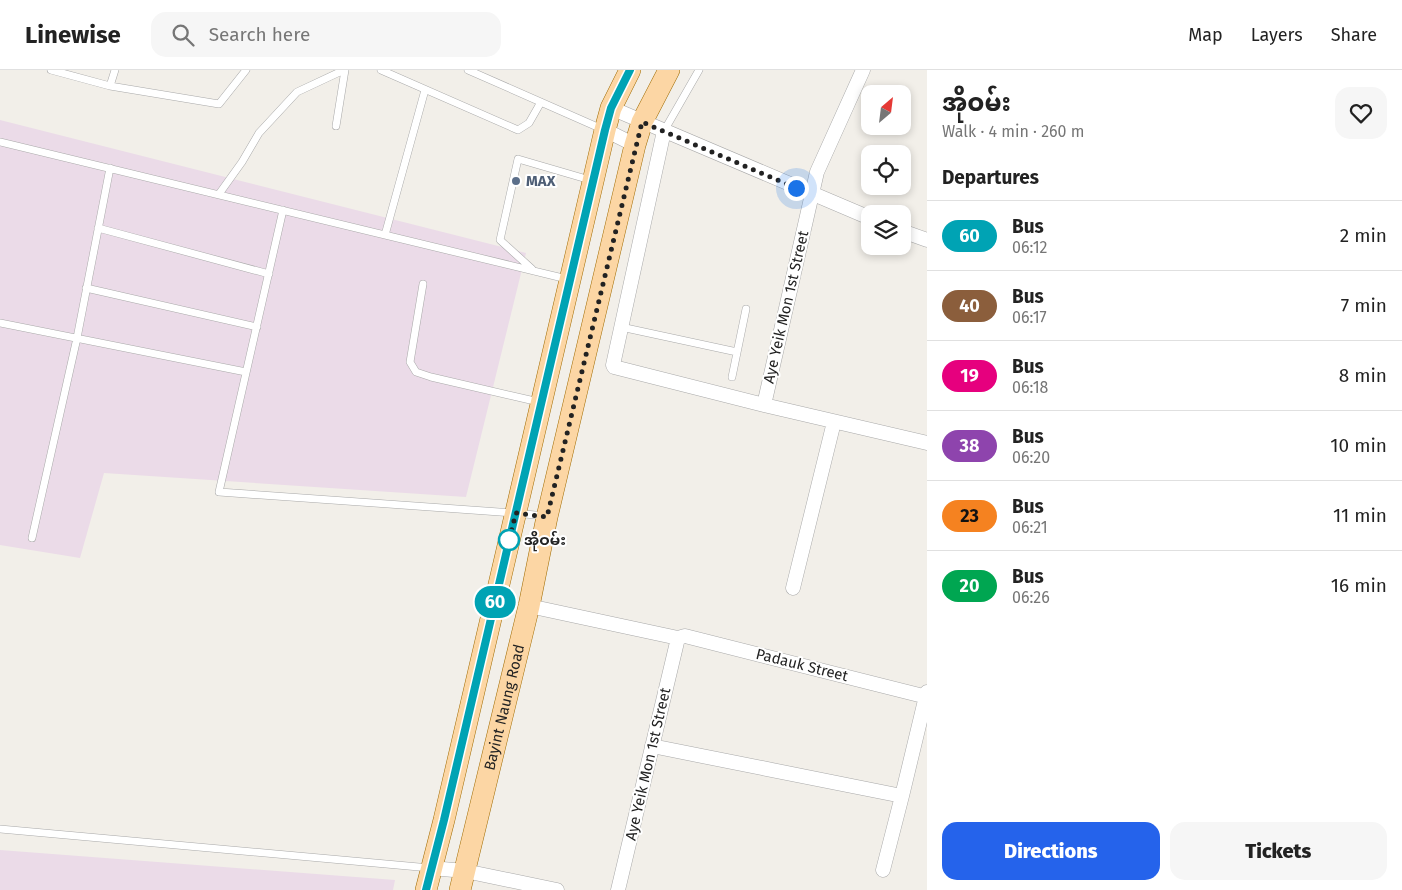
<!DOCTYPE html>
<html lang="en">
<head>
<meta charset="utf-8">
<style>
  body { margin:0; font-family:"Fira Sans","Noto Sans Myanmar",sans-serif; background:#f6f6f6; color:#222; height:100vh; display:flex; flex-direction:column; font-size:19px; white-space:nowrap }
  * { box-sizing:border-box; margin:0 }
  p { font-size:16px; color:#767676 }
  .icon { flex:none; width:28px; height:28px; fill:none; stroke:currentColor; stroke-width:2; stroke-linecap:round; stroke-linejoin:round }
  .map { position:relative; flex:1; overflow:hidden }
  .sheet { display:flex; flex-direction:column; background:#fff; width:475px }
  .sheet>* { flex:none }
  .badge { padding:0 10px; border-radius:16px; font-size:18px; line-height:32px }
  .needle { width:32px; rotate:28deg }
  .buttons { position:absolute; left:861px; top:15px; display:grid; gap:10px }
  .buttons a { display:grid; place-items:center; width:50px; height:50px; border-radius:10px; background:#fff; box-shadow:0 2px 8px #0003; font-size:25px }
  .you { position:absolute; width:25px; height:25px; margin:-12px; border:4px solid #fff; border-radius:50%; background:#1a73e8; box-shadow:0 0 0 8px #1a73e833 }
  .map>.badge { position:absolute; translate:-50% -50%; box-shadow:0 0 0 2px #fff }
  h2 { padding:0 15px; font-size:19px; line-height:45px }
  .round { display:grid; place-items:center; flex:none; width:52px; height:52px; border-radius:15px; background:#f6f6f6 }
  .overview { display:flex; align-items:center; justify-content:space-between; height:85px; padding:0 15px }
  h1 { font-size:24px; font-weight:800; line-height:38px }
  .button { display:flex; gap:10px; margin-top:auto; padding:10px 15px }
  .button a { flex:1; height:58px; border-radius:15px; background:#2563eb; color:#fff; font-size:20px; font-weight:800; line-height:58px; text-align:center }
  .button a+a { background:#f6f6f6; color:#222 }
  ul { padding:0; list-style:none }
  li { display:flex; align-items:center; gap:15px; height:70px; padding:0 15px; border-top:1px solid #e0e0e0 }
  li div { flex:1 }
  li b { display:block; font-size:19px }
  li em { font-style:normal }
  li .badge { min-width:55px; font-weight:700; text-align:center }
  header { display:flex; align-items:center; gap:30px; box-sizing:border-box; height:70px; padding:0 25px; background:#fff; border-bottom:1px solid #e0e0e0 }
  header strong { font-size:24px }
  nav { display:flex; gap:28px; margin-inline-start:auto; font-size:18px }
  .search { width:350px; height:45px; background:#f6f6f6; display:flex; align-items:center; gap:12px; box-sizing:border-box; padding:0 18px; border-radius:15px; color:#767676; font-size:19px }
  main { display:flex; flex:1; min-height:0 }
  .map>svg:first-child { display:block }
  .industrial { fill:#ebdbe8 }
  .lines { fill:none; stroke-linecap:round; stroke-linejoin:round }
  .lane-casing { stroke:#a9a9a9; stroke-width:8 }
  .street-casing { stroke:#a9a9a9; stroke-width:15 }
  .primary-casing { stroke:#a06b00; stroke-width:22 }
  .lane { stroke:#fff; stroke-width:7 }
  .street { stroke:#fff; stroke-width:14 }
  .primary { stroke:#fcd6a4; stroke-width:21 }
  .line-casing { stroke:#fff; stroke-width:11 }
  .line { stroke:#00a3b4; stroke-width:8 }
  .walk { stroke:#222; stroke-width:5; stroke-dasharray:0 9 }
  .service-dot { fill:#5c6f8a; stroke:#fff; stroke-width:2 }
  .stop-dot { fill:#fff; stroke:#00a3b4; stroke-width:2.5 }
  .labels { text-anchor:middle; stroke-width:4; stroke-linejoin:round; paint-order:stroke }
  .service-label { font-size:15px; font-weight:bold; fill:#4e5e75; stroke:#fff; text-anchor:start }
  .street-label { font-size:15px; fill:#222; stroke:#fff }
  .stop-label { font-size:15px; font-weight:bold; fill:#222; stroke:#fff; text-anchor:start }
</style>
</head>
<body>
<header>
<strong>Linewise</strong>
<div class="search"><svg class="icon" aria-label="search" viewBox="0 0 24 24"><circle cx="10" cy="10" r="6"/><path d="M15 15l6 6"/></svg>Search here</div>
<nav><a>Map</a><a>Layers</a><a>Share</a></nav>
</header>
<main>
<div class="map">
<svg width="927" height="820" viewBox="0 0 927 820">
  <rect width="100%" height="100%" fill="#f2efe9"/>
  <path class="industrial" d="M0 50 526 183 466 427 104 403 80 488 0 475Z
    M0 780 395 810 393 820H0Z"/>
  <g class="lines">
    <defs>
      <path id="lane" d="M51 0 110 16 115 0
        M381 0 518 60 529 53 541 32
        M468 0 602 59
        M110 16 219 34 246 0
        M336 56 345 0
        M664 61 699 0
        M0 72 567 209
        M219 124 242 92 259 63 297 22 344 0
        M283 140 219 422 515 443 545 446
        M98 158 269 204
        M385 165 425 20
        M532 199 500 170 518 89 590 110
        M423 214 410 292 416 302 431 307 539 332
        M86 218 257 257
        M0 253 246 302
        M621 257 737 282
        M732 307 746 239
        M32 468 77 268 110 98
        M0 759 430 798"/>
      <path id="street" d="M611 38 870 148
        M605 60 635 75
        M664 61 613 295 614 297 764 335 927 373
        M902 161 927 170
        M764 335 817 102 863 0
        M793 518 834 352
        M529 536 678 568
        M678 568 685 566 927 627
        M652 676 902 726 927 622
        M431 798 465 801 557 820
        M883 800 902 726
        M618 820 678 568"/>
      <g id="primary">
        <path d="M426 820 444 750 605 60 611 38 630 0"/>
        <path id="s1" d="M460 820 529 536 547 447 635 75 642 52 669 0"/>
      </g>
    </defs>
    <use href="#lane" class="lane-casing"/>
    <use href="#street" class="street-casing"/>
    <use href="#primary" class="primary-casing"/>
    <use href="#lane" class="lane"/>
    <use href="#street" class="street"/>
    <use href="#primary" class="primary"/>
  </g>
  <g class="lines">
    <defs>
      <path id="line" d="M426 820 444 750 605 60 611 38 630 0"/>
    </defs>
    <use href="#line" class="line-casing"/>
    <use href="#line" class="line"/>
    <path class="walk" d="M509 470 507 478 516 443 547 447 642 52 796 118"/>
  </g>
  <circle class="service-dot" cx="516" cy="111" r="5"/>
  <circle class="stop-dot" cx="509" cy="470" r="10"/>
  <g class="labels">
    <g class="service-label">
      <text x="526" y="116">MAX</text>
    </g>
    <g class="street-label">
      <text transform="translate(786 237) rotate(-77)" y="5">Aye Yeik Mon 1st Street</text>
      <text transform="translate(802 595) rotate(14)" y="5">Padauk Street</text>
      <text dy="5" stroke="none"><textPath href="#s1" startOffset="188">Bayint Naung Road</textPath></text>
      <text transform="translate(648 694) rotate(-77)" y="5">Aye Yeik Mon 1st Street</text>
    </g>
    <g class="stop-label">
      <text x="524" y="475">အိုဝမ်း</text>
    </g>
  </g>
</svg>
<div class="buttons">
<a><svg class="needle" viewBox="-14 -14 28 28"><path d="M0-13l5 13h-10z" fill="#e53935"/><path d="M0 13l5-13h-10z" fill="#767676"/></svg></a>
<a><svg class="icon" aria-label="locate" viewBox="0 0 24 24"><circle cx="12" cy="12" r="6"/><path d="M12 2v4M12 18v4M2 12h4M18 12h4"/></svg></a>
<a><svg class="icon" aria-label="layers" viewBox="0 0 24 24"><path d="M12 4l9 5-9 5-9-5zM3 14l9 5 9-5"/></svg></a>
</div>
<div class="you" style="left:796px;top:118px"></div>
<b class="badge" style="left:495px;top:532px;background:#00a3b4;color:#fff">60</b>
</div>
<section class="sheet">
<div class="overview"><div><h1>အိုဝမ်း</h1><p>Walk · 4 min · 260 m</p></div><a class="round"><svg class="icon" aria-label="heart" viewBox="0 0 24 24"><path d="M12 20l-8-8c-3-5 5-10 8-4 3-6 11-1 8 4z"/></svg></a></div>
<h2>Departures</h2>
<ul>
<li><span class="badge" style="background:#00a3b4;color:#fff">60</span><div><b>Bus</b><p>06:12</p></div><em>2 min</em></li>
<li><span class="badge" style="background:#8b5e3c;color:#fff">40</span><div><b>Bus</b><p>06:17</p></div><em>7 min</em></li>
<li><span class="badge" style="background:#e6007e;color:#fff">19</span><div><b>Bus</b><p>06:18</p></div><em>8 min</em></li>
<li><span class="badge" style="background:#8e44ad;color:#fff">38</span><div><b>Bus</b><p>06:20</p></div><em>10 min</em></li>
<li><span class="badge" style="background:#f58220;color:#111">23</span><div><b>Bus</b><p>06:21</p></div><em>11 min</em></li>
<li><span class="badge" style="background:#00a651;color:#fff">20</span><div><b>Bus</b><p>06:26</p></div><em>16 min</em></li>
</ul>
<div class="button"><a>Directions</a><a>Tickets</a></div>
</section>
</main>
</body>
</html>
